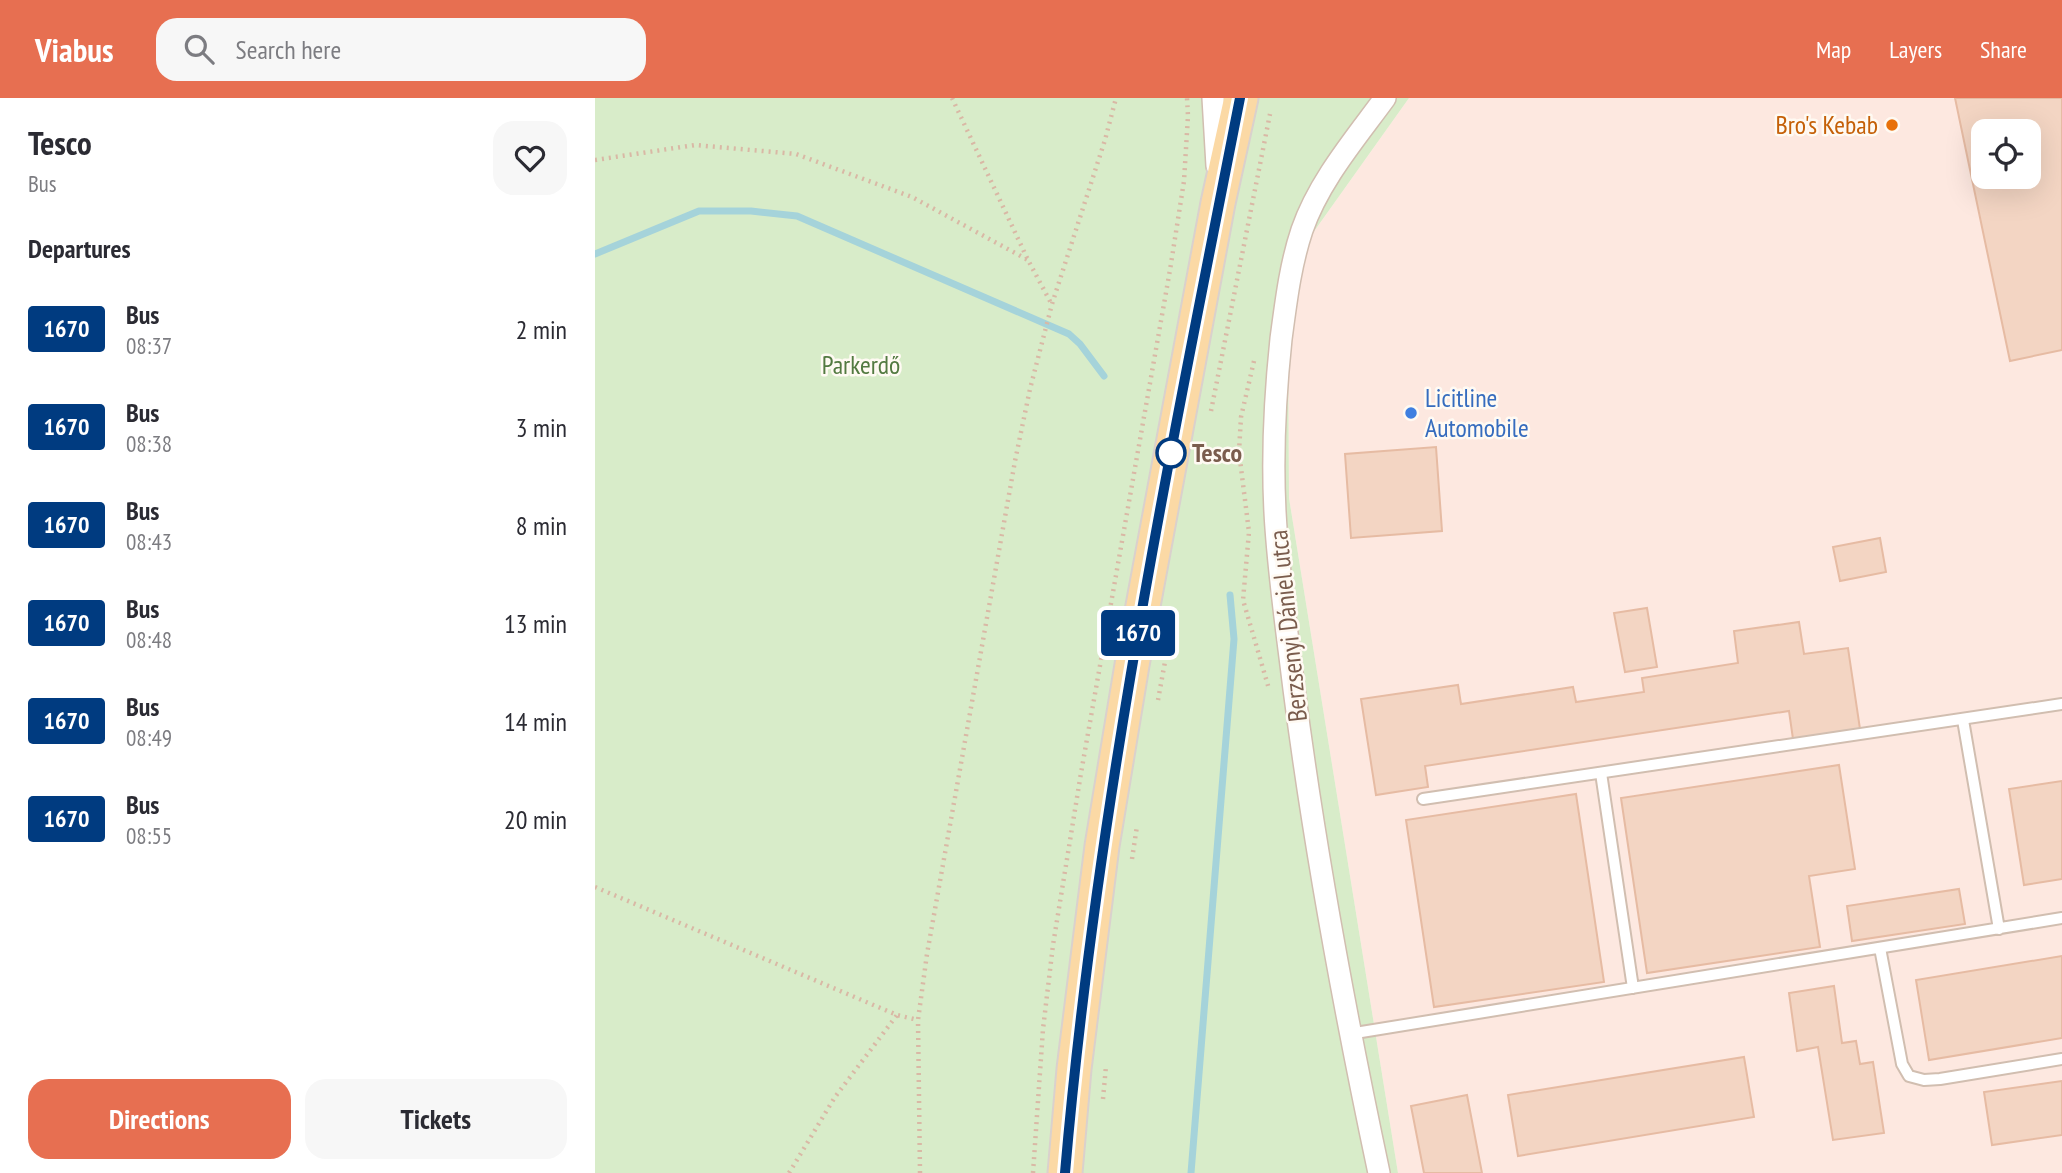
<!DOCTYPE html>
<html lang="en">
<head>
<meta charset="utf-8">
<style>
  body { margin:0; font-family:"PT Sans Narrow",sans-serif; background:#f7f7f7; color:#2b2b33; height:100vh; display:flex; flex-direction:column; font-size:26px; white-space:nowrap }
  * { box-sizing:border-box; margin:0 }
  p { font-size:23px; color:#7c7c81 }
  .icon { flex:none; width:38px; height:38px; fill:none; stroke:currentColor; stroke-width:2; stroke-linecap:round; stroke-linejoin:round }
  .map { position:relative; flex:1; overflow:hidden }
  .sheet { display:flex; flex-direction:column; background:#fff; width:595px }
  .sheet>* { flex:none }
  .badge { padding:0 14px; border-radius:5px; font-size:24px; line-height:46px }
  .tools { position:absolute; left:1376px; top:21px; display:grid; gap:14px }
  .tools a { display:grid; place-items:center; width:70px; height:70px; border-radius:14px; background:#fff; box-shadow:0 7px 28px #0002; font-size:35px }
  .map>.badge { position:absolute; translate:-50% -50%; box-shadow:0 0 0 4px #fff }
  h2 { padding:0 28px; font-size:26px; line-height:63px }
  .round { display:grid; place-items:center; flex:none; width:74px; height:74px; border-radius:21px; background:#f7f7f7 }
  .head { display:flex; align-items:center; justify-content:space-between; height:119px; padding:0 28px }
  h1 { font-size:33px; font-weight:800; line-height:52px }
  .cta { display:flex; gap:14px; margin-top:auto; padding:14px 28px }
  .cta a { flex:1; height:80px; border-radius:21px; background:#e76f51; color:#fff; font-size:28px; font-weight:800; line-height:80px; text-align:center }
  .cta a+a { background:#f7f7f7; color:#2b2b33 }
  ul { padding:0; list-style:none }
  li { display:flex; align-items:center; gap:21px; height:98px; padding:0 28px }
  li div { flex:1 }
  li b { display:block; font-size:26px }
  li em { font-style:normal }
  li .badge { min-width:77px; font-weight:700; text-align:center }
  header { display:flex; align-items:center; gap:42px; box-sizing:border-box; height:98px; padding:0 35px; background:#e76f51; color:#fff }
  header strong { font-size:33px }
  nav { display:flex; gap:38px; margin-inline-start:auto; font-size:24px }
  .search { width:490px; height:63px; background:#f7f7f7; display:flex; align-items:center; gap:18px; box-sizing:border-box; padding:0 24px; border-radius:21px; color:#7c7c81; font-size:26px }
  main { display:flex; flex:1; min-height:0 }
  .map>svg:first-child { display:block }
  .commercial { fill:#fde8e0; fill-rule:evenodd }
  .green { fill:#d8ecc9 }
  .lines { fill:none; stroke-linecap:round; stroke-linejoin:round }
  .stream { stroke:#a5d3da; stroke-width:7 }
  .building { fill:#f3d5c3; stroke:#e6bba3; stroke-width:2; fill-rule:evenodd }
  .service-casing { stroke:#d1beb0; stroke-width:14 }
  .minor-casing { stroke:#d1beb0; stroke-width:24 }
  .primary-casing { stroke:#dad1cd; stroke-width:37 }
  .path { stroke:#d9b8a5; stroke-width:4.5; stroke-dasharray:2 5; stroke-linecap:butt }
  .service { stroke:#fff; stroke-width:10 }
  .minor { stroke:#fff; stroke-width:21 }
  .primary { stroke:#fbd9a5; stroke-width:33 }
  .line-casing { stroke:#fff; stroke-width:16 }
  .line { stroke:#003b80; stroke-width:10 }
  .food-dot { fill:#e8710a; stroke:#fffaf3; stroke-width:2.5 }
  .shop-dot { fill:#3f7fe0; stroke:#fffaf3; stroke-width:2.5 }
  .stop-dot { fill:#fff; stroke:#003b80; stroke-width:3.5 }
  .labels { text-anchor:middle; stroke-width:5; stroke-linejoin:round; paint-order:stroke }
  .food-label { font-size:26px; fill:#c56008; stroke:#fffaf3; text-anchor:end }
  .park-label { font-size:26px; fill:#537a41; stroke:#fffaf3 }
  .shop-label { font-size:26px; fill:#366cbe; stroke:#fffaf3; text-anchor:start }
  .stop-label { font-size:26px; font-weight:bold; fill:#7a5c4d; stroke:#fffaf3; text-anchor:start }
  .street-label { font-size:26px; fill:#7a5c4d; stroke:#fffaf3 }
</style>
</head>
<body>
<header>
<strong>Viabus</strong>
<div class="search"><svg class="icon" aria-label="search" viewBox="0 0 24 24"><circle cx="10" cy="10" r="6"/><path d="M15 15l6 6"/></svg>Search here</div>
<nav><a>Map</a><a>Layers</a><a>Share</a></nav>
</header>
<main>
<section class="sheet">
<div class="head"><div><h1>Tesco</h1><p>Bus</p></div><a class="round"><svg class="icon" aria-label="heart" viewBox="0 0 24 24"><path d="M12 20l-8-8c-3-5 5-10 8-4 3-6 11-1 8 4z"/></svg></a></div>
<h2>Departures</h2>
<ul>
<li><span class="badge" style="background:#003b80;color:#fff">1670</span><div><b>Bus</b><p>08:37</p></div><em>2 min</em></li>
<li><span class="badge" style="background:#003b80;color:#fff">1670</span><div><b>Bus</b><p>08:38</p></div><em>3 min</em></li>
<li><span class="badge" style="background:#003b80;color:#fff">1670</span><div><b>Bus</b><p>08:43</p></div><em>8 min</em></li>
<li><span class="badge" style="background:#003b80;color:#fff">1670</span><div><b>Bus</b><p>08:48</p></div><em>13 min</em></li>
<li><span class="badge" style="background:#003b80;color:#fff">1670</span><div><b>Bus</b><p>08:49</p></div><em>14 min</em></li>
<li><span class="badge" style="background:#003b80;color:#fff">1670</span><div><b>Bus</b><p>08:55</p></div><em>20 min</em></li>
</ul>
<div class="cta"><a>Directions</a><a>Tickets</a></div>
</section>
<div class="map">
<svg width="1467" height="1075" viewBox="0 0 1467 1075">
  <rect width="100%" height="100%" fill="#fdf6ec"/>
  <path class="commercial" d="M814 0H1467V1075H803L694 400 693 235 715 139ZM1388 33H1433V79H1388Z"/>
  <path class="green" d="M0 0H814L715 139 693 235 694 400 803 1075H0Z"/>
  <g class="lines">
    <path class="stream" d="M0 156 104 113H156L202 118 474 236 485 246 509 278
      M596 1075 639 541 635 497"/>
  </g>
  <path class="building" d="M1360 0H1467V252L1415 263ZM1388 33H1433V79H1388Z
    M841 349 847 433 756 440 750 356Z
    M1285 440 1291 474 1245 483 1238 449Z
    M1052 510 1062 569 1030 574 1019 515Z
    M1204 524 1209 556 1253 550 1265 631 1198 641 1194 613 830 668 833 689 781 697 766 601 863 587 866 606 978 589 981 604 1049 594 1047 580 1143 565 1139 533Z
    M1244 667 1260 771 1214 778 1225 849 1052 875 1026 700Z
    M1467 683V781L1429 787 1414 691Z
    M981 696 1009 884 839 909 811 722Z
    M1364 791 1370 826 1257 843 1252 808Z
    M1467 858V940L1334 962 1321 882Z
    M1239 888 1247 945 1261 943 1265 966 1278 964 1289 1035 1238 1042 1223 949 1202 953 1194 895Z
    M1149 959 1159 1019 923 1058 913 997Z
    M1467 983V1037L1397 1047 1389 994Z
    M872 997 887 1075H829L816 1008Z"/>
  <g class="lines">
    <defs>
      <path id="service" d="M1368 622 1404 831
        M1006 675 1038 890
        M828 701 1467 606
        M1285 850 1307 966 1314 978 1329 982 1345 981 1467 961
        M754 936 1467 820"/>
      <path id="minor" d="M618 0 622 68
        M784 1075C750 915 720 754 699 591 692 533 683 473 680 414 677 357 680 298 686 241 691 204 695 168 707 132 724 83 760 41 790 0"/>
      <path id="primary" d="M470 1075 479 971 507 748 537 567 623 105 646 0"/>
    </defs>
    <use href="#service" class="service-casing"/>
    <use href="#minor" class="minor-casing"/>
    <use href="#primary" class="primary-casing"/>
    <path class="path" d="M357 0 433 162 456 205
      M0 62 100 47 201 56 317 99 433 162
      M659 263 646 319 644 354 654 434 648 502 674 591
      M616 313 675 16
      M563 602 574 542
      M537 761 542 728
      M0 789 302 917 323 922
      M508 1001 511 968
      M194 1075 240 999 302 917
      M325 1075 323 922 332 856 420 363 435 291 457 206 510 42 521 0
      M438 1075 448 931 458 847 486 675 575 172 589 83 593 18 592 0"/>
    <use href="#service" class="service"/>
    <use href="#minor" class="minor"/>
    <use href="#primary" class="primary"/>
  </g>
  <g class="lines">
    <defs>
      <path id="line" d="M470 1075C501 713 575 356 645 0"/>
    </defs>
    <use href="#line" class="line-casing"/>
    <use href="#line" class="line"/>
  </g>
  <circle class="food-dot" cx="1297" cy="27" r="7"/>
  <circle class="shop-dot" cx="816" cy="315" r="7"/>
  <circle class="stop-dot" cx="576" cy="355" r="14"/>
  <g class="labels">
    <g class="food-label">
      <text x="1283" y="36">Bro's Kebab</text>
    </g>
    <g class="park-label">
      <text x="266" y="276">Parkerdő</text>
    </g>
    <g class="shop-label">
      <text x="830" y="309">Licitline<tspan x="830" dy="30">Automobile</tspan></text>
    </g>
    <g class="stop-label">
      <text x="597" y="364">Tesco</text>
    </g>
    <g class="street-label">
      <text transform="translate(693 528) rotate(-96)" y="9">Berzsenyi Dániel utca</text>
    </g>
  </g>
</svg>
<div class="tools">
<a><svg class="icon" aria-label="locate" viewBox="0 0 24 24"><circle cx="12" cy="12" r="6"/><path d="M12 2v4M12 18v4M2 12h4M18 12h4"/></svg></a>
</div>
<b class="badge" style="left:543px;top:535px;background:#003b80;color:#fff">1670</b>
</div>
</main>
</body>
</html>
